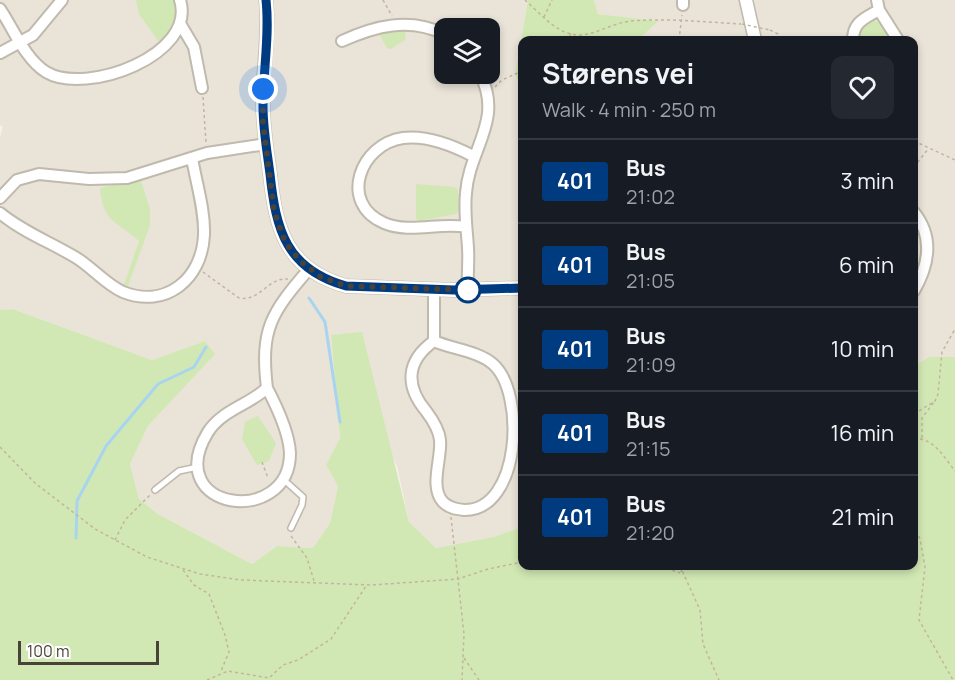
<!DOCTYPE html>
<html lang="en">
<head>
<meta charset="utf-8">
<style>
  body { margin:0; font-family:Manrope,sans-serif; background:#242831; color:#f1f3f6; height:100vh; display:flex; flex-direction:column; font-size:22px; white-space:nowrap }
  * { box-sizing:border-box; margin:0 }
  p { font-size:20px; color:#9ea1a6 }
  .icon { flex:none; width:33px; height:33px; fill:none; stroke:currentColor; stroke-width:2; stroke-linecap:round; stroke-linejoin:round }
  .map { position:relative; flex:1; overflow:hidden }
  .side { position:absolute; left:518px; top:36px; width:400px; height:534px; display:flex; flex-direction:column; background:#171b24; border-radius:12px; box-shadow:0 3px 9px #0003 }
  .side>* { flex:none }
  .badge { padding:0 12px; border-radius:4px; font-size:21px; line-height:39px }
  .tools { position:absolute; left:434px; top:18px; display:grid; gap:12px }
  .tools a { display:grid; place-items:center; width:66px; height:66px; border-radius:12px; background:#171b24; box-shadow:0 3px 9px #0003; font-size:30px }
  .scale { position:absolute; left:18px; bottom:15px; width:141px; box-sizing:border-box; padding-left:6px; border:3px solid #494238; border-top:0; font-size:16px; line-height:21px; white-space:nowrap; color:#494238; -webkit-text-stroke:4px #fff; paint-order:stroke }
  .you { position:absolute; width:30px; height:30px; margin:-15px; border:4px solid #fff; border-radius:50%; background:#1a73e8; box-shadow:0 0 0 9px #1a73e833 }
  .map>.badge { position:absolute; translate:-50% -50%; box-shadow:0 0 0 3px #fff }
  .round { display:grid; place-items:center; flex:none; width:63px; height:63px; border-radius:12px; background:#242831 }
  .summary { display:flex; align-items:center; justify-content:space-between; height:102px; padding:0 24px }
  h1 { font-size:28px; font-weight:700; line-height:45px }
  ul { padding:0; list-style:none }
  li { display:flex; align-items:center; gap:18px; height:84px; padding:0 24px; border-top:2px solid #363941 }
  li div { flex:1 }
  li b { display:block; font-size:22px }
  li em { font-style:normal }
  li .badge { min-width:66px; font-weight:700; text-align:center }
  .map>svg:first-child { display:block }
  .residential { fill:#e9e3d8; fill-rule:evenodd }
  .green { fill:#d2e8b4 }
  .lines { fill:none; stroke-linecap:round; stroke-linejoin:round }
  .stream { stroke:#a8d4f0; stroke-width:3 }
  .service-casing { stroke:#c0b9ad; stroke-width:8 }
  .minor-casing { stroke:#c0b9ad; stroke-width:14 }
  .tertiary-casing { stroke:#c0b9ad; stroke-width:15 }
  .path { stroke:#c2b59e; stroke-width:1.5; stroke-dasharray:3 3; stroke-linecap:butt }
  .service { stroke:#fff; stroke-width:5 }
  .minor { stroke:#fff; stroke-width:10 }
  .tertiary { stroke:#fff; stroke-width:12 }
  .path-bridge { stroke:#c2b59e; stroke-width:1.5; stroke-dasharray:3 3; stroke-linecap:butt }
  .line-casing { stroke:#fff; stroke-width:14 }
  .line { stroke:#003b80; stroke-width:9 }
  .walk { stroke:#494238; stroke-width:6; stroke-dasharray:0 10.8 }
  .stop-dot { fill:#fff; stroke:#003b80; stroke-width:3 }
</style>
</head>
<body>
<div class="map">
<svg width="955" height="680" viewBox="0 0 955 680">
  <rect width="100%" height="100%" fill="#f5f1ea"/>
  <path class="residential" d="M0 0H528L515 74 522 89V527L493 537 436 548 409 522 397 466 331 336 340 438 326 465 338 486 330 523 313 548 277 546 252 564 158 514 139 499 130 464 148 426 214 354 205 341 152 360 13 309 0 310V137L3 127 0 125ZM444 28H489V74H444Z
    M594 0H955V357H929L914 366V40H638L657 21 598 14Z"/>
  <path class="green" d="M136 0H175L177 23 163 43 159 42 139 14Z
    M528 0H594L598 14 658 21 638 40H522V89L515 74Z
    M872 19 882 24 894 40H857L861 25Z
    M401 30H406L405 40 391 49 387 48 379 34Z
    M138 179 141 181 150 209V225L128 286 124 285 139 241C117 221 103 223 100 188Z
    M416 184 455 187 458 190 459 210 456 214 419 221 416 218Z
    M13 309 152 360 205 341 215 354 148 426 130 464 139 499 158 514 252 564 277 546 313 548 330 523 338 486 326 465 340 438 331 335 362 332 409 522 436 548 493 537 522 527V566H914V366L929 357H955V680H0V310Z
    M258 416 276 443 269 461 257 465 242 439 245 422Z"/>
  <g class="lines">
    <path class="stream" d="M309 298 325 322 340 422
      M76 538 77 501 106 446 158 384 194 367 206 347"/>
    <defs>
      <path id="service" d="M283 479 303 497 302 505 291 528
        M155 490 179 471 198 467"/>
      <path id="minor" d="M877 0 879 10 898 40
        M683 5V0
        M0 9C13 28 25 59 46 72 86 96 197 55 180 0
        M181 25 194 47 202 88
        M853 40C853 22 865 18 879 10
        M342 41C375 26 409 17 444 34
        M0 53 33 35 62 0
        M0 198 17 180 39 174 89 179 127 178 207 153 266 144
        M914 212C934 237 929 265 914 291
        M0 213C23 232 50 242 75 257 92 267 105 284 123 292 166 309 202 279 204 235 205 210 196 182 192 158
        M466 227C439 222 410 234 384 223 338 203 360 144 403 138 427 135 452 145 473 156
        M434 289V341
        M468 290C467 276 469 262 468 248 467 230 464 212 466 193 469 149 504 120 480 74
        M434 341C452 349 478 351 493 364 526 393 521 511 464 510 456 509 449 508 443 502 429 487 442 458 440 440 439 429 432 419 426 411 405 386 406 361 434 341Z
        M267 388C277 407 289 432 290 453 290 528 160 511 208 432 222 410 249 405 267 388 260 329 271 313 309 269"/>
      <path id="tertiary" d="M266 0C270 36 262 70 263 106 263 129 267 151 270 174 276 230 286 269 346 286L454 290 522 288
        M746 0 755 40"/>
    </defs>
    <use href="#service" class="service-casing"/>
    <use href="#minor" class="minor-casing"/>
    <use href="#tertiary" class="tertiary-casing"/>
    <path class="path" d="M383 0 392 16
      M525 0C540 13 556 34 578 35 593 36 612 23 631 21 668 18 704 22 741 24
      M544 17 552 0
      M770 30 778 34 783 40
      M565 40 571 34
      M679 40 682 15
      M495 87 502 80 522 71
      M203 97 206 143
      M914 141 955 160
      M914 167 928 149
      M203 272 239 298C260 302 268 277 288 279
      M914 414 935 401 938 394 942 352 955 329
      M922 438V418L934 402
      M914 439C933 437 944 457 955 471
      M0 447 35 483 95 529 147 557 200 574 241 580 371 585 458 579 488 569 522 562
      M262 462 268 478
      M451 517 464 634 462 680
      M914 525 920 539 925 567 919 620 953 680
      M291 536 307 558 314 581
      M115 540 125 520 150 495
      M661 566 680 573
      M680 566 700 610 703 644 719 680
      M183 570 194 585 209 594 225 635 229 652 221 671
      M681 572 683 566
      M464 658 479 680
      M207 680 228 671 269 678 283 665 298 660 331 639 366 586"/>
    <use href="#service" class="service"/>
    <use href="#minor" class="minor"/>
    <use href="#tertiary" class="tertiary"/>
    <path class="path-bridge" d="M742 24 770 30"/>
  </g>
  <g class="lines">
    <defs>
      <path id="line" d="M266 0C270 36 263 70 263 106 263 129 267 151 270 174 276 230 286 269 346 286L454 290 522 288"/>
    </defs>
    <use href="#line" class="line-casing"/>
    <use href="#line" class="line"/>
    <path class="walk" d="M263 89V123L274 211 285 242 300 261 321 277 346 286 468 290"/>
  </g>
  <circle class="stop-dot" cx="468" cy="290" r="12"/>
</svg>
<div class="tools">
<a><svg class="icon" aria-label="layers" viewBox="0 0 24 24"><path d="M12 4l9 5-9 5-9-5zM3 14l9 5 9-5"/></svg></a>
</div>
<div class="scale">100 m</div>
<div class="you" style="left:263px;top:89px"></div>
<section class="side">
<div class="summary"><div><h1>Størens vei</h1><p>Walk · 4 min · 250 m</p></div><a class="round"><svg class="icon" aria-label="heart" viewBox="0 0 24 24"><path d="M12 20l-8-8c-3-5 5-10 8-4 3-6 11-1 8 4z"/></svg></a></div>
<ul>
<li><span class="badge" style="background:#003b80;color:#fff">401</span><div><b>Bus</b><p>21:02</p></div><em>3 min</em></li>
<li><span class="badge" style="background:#003b80;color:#fff">401</span><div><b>Bus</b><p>21:05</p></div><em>6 min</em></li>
<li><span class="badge" style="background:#003b80;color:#fff">401</span><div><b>Bus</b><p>21:09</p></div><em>10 min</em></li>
<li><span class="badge" style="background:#003b80;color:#fff">401</span><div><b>Bus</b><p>21:15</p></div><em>16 min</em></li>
<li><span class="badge" style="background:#003b80;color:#fff">401</span><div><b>Bus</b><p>21:20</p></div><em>21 min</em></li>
</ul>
</section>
</div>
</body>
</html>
